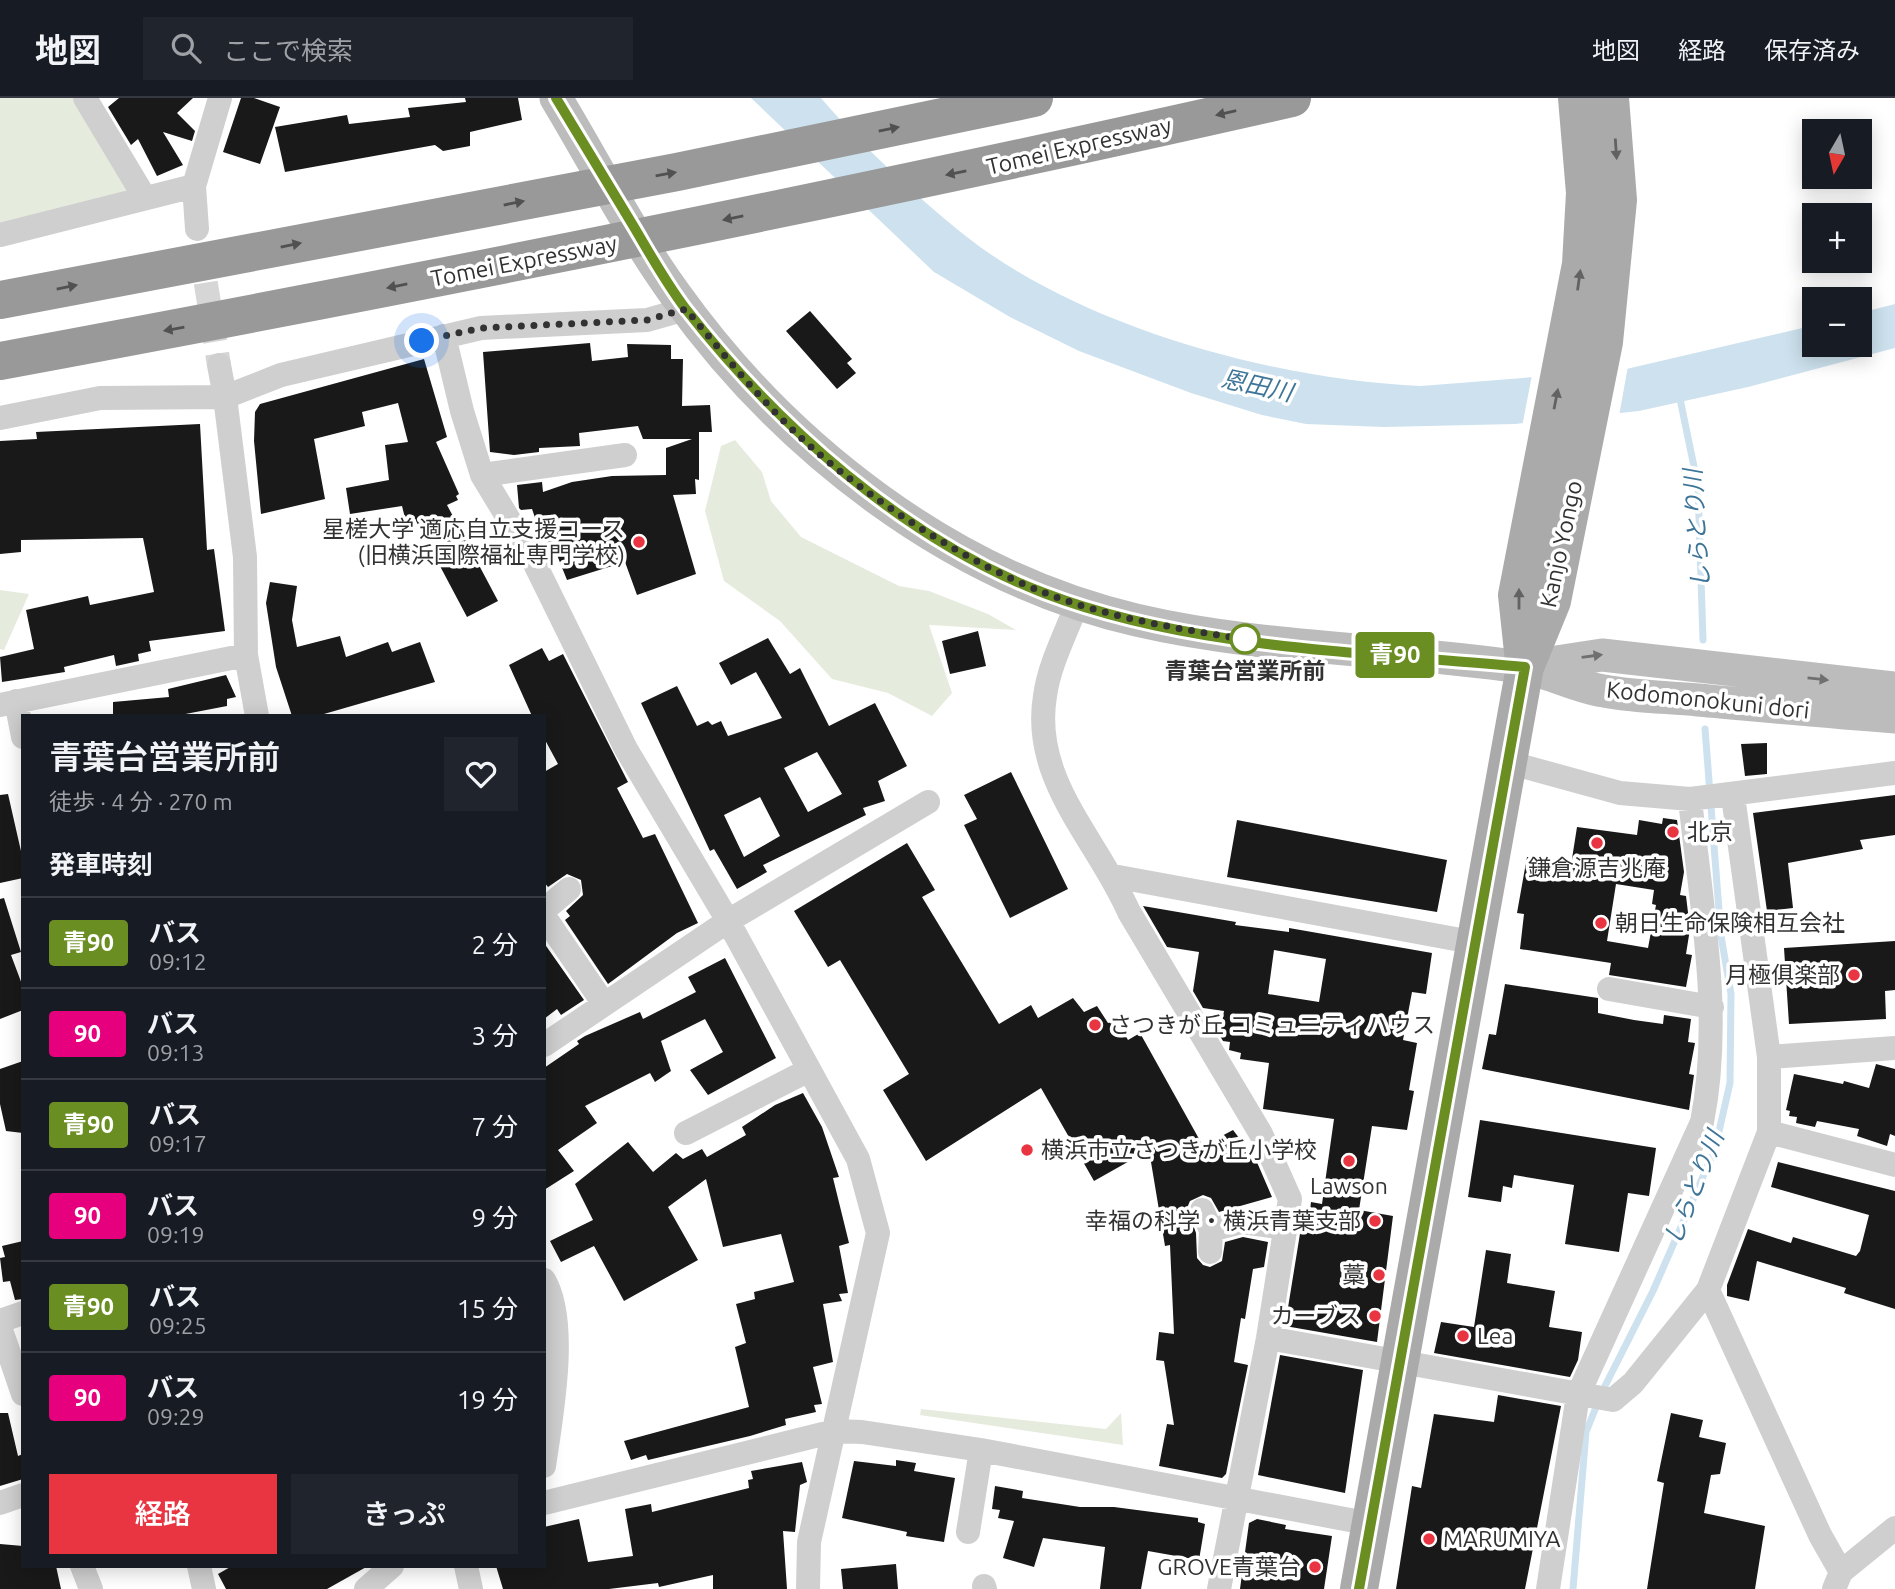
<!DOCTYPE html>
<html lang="ja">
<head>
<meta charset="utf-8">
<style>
  body { margin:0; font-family:Ubuntu,"Noto Sans JP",sans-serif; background:#20242c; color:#f1f3f6; height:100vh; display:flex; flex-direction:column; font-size:26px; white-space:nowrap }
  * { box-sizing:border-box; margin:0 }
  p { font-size:23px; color:#9ea1a6 }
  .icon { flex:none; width:38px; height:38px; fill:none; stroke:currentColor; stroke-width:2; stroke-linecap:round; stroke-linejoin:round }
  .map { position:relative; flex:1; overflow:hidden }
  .side { position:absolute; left:21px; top:616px; width:525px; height:854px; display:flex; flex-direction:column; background:#171b24; border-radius:0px; box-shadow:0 4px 18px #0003 }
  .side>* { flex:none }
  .badge { padding:0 14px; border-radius:5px; font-size:24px; line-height:46px }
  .needle { width:46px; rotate:189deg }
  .controls { position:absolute; left:1802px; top:21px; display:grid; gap:14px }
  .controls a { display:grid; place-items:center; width:70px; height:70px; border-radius:0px; background:#171b24; box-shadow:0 4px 18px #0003; font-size:35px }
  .you { position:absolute; width:35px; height:35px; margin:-18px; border:5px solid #fff; border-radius:50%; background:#1a73e8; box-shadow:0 0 0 10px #1a73e833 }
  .map>.badge { position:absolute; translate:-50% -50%; box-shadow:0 0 0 4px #fff }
  h2 { padding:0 28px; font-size:26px; line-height:63px }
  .round { display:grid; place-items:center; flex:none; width:74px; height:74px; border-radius:0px; background:#20242c }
  .head { display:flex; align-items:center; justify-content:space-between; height:119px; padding:0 28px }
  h1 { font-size:33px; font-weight:600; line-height:52px }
  .action { display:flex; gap:14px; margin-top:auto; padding:14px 28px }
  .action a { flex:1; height:80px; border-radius:0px; background:#e93442; color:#fff; font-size:28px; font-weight:600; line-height:80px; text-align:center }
  .action a+a { background:#20242c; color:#f1f3f6 }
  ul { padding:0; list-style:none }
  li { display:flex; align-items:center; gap:21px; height:91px; padding:0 28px; border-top:2px solid #363941 }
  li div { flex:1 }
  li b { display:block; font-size:26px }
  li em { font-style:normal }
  li .badge { min-width:77px; font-weight:700; text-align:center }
  header { display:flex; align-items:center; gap:42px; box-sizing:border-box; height:98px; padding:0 35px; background:#171b24; border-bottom:2px solid #363941 }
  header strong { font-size:33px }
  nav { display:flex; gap:38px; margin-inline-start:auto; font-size:24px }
  .search { width:490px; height:63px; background:#20242c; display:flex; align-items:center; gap:18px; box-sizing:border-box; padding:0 24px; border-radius:0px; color:#9ea1a6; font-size:26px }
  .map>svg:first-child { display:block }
  .green { fill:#e5ecde }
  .water { fill:#cde2ee }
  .pier { fill:#fff }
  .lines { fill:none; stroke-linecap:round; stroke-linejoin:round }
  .stream { stroke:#cde2ee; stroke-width:7 }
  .building { fill:#191919; fill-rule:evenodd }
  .minor-tunnel { stroke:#d6d6d6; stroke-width:24; stroke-dasharray:24 12; stroke-linecap:butt }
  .minor { stroke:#cfcfcf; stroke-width:24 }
  .secondary { stroke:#bcbcbc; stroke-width:33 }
  .primary { stroke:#aaa; stroke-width:38 }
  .motorway { stroke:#999; stroke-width:38 }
  .oneway { fill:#515151 }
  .oneway2 { fill:#626262 }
  .oneway3 { fill:#707070 }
  .line-casing { stroke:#fff; stroke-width:16 }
  .line { stroke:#6b8e23; stroke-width:10 }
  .walk { stroke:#323232; stroke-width:7; stroke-dasharray:0 12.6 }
  .poi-dot { fill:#e93442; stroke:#fff; stroke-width:2.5 }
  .stop-dot { fill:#fff; stroke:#6b8e23; stroke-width:3.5 }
  .labels { text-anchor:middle; stroke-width:7; stroke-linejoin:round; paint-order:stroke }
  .street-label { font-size:23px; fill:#323232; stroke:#fff }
  .poi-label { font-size:23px; fill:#323232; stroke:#fff; text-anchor:end }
  .stop-label { font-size:23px; font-weight:bold; fill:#323232; stroke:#fff }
  .water-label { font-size:24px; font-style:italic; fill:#3d7598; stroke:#fff }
</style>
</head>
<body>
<header>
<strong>地図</strong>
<div class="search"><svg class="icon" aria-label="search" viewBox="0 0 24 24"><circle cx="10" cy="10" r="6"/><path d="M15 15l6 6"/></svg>ここで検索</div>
<nav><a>地図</a><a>経路</a><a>保存済み</a></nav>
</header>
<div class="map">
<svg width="1895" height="1491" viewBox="0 0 1895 1491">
  <rect width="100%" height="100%" fill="#fff"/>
  <path class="green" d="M0 0H77L131 98 0 131Z
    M735 342 762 374 771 403 801 439 899 488 929 493 988 516 1016 532 929 527 952 595 932 618 888 595 832 581 780 523 724 483 705 413 721 348Z
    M0 492 29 496 4 552 0 551Z
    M921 1311 1106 1331 1121 1315 1123 1347 920 1317Z"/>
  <path class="water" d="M751 0H821C860 46 919 101 967 139 1083 230 1276 282 1421 288L1622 272 1815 227V247H1860V215L1895 206V250L1748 289 1639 313 1515 326 1384 329 1306 326 1262 317 1191 295 1079 253 1010 219 934 174Z"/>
  <path class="pier" d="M1628 268 1619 318 1522 329 1532 277Z"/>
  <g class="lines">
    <path class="stream" d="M1679 296 1698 388 1703 542
      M1573 1491 1586 1334 1603 1292 1653 1193 1715 1051 1730 985 1731 896 1721 838 1705 631"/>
  </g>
  <path class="building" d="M119 0H193L177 15 195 33 192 43 163 34 183 67 157 78 138 41 131 47 108 9Z
    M241 0H254L280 9 260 66 223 54Z
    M465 0H518L522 22 470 34V48L443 53 435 47 285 74 275 29 347 17 349 26 410 19 408 10 466 4Z
    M810 213 852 261 847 265 856 275 837 291 786 233Z
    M590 245 592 263 628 259 627 246 671 247V261H683L682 308 710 307 712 334H699V382L695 381 696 396 673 397 696 476 637 497 625 464 567 482 557 457 549 460 532 411 521 412 519 410 517 387 542 384 543 394 572 384 612 378 666 377V350L692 341H643L638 328 579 335 580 348 539 350V354L514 357 490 354 483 254Z
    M424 261 447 339 436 344 459 396 456 398 458 402 447 407 498 503 467 519 415 421 406 424 402 408 350 416 346 390 389 382 385 347 408 344 398 305 362 314 365 328 314 341 325 401 261 416 254 343 255 314 260 306Z
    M200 326 207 452 214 451 225 533 149 543 151 553 138 556 139 563 116 568 114 557 64 569 65 574 2 584 0 559 34 551 26 512 88 498 90 507 154 494 143 440 21 442V454L0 456V343L37 341 36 334Z
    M270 484 297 488 292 522 297 549 340 538 346 559 388 544 392 554 420 544 435 584 317 618H292L276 569 266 505Z
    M978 533 986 568 950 576 942 543Z
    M768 540 790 576 800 570 829 628 875 605 907 668 878 683 885 703 863 710 866 717 763 767 767 774 737 791 714 751 710 753 641 605 677 588 697 628 708 623 712 627 721 623 728 638 782 620 756 574 731 587 719 565ZM817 654 842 696 808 714 784 670ZM760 699 780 738 744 759 724 717Z
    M542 550 549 563 563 556 628 684 617 690 643 740 655 736 698 825 677 835 608 886 565 822 570 818 566 813 583 797 581 782 567 776 548 789 544 784V674L558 666 544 640V618H532L509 567Z
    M226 577 236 599 227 601V608L175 618H113V604L169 599 168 591Z
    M1767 645V676L1745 678 1741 646Z
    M1011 674 1068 791 1010 820 964 727 977 721 964 697Z
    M8 696 23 762V780L0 785V697Z
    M1895 697V737L1860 742 1863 751 1788 765 1793 810 1767 813 1753 715Z
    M1663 720 1677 722 1684 774 1680 797 1686 798 1690 831 1686 856 1692 857 1686 889 1609 877 1611 865 1520 851 1524 816 1517 815 1527 759 1571 767 1577 729 1637 737 1639 722 1662 726ZM1616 786 1654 792 1652 806 1656 807 1648 850 1607 843Z
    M1237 722 1447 762 1437 814 1227 779Z
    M907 745 935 792 922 799 999 926 1031 907 1038 920 1073 900 1084 914 1097 908 1108 925 1117 923 1128 942 1140 935 1203 1048 1233 1032 1256 1062 1272 1099 1219 1114 1211 1100 1203 1097 1190 1103 1187 1110 1196 1135 1197 1160 1203 1167 1210 1169 1222 1163 1225 1144 1243 1139 1268 1144 1264 1169 1253 1171 1245 1221 1241 1220 1234 1264 1248 1267 1226 1376 1222 1380 1159 1368 1167 1326 1174 1327 1164 1263 1156 1262 1159 1234 1174 1236 1170 1147 1165 1148 1149 1052 1094 1083 1041 990 926 1063 883 992 909 976 840 862 828 869 794 813Z
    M4 800 21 854 11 857 23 889V912L0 921V801Z
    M1143 808 1236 824 1235 827 1289 834V830L1432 855 1426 896 1412 894 1403 942 1417 945 1409 992 1414 993 1407 1032 1372 1028 1359 1112 1393 1118 1377 1244 1285 1228 1304 1111 1310 1112 1311 1104 1322 1106 1334 1021 1263 1011 1269 965 1240 961 1241 955 1229 952 1230 944 1223 943 1220 938 1224 913 1203 910 1193 893 1199 854 1167 849ZM1274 852 1326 861 1319 904 1268 896Z
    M1895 843V892L1885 893 1886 921 1789 926 1784 850Z
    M544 845 584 902 561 917 557 911 544 921Z
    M725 860 776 960 708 997 690 972 723 954 705 921 661 943 671 973 655 984 650 975 585 1008 597 1025 558 1052 574 1073 544 1092V970L579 946 577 943 585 938 640 914 643 921 696 894 688 879Z
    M1505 886 1598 900V915L1634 922 1663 926 1664 917 1691 921 1688 944 1695 945 1689 976 1694 977 1689 1012 1482 971 1489 936 1496 937Z
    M23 963V1035L6 1033 0 1006V971Z
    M1876 966 1895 971V1038L1890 1036 1887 1048 1857 1038 1859 1031 1817 1023 1815 1029 1796 1025 1797 1019 1789 1018 1790 1013 1786 1012 1794 976 1843 986 1844 983 1869 990Z
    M803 995 822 1029 839 1079 833 1080 849 1145 839 1148 848 1195 839 1196 842 1203 823 1206 833 1264 813 1269 822 1306 814 1307 816 1314 785 1321 786 1327 750 1338 648 1362 646 1357 631 1362 624 1343 749 1309 735 1249 746 1245 736 1206 755 1201 754 1194 794 1184 781 1136 723 1149 706 1081 668 1109 698 1162 624 1203 594 1148 561 1164 550 1143 593 1122 575 1086 628 1044 653 1074 676 1055 683 1061 702 1051 707 1059 746 1037 742 1029 775 1007Z
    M1480 1022 1656 1050 1649 1098 1628 1095 1619 1154 1565 1146 1574 1087 1514 1077 1512 1090 1503 1088 1501 1104 1468 1099Z
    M1778 1064 1895 1093V1211L1844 1195 1846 1190 1757 1163 1749 1203 1727 1198V1187L1748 1131 1791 1145 1793 1139 1856 1158 1860 1153 1869 1117 1771 1089Z
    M23 1143V1201L15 1202 10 1183 3 1184 0 1160 5 1159 2 1148Z
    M1486 1152 1511 1156 1507 1185 1555 1193 1549 1229 1582 1234 1578 1262 1570 1279 1434 1255 1441 1224 1474 1229Z
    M1280 1257 1363 1272 1345 1395 1258 1377Z
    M1498 1297 1561 1308 1525 1491H1396L1412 1388 1421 1390 1434 1316 1494 1324Z
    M0 1315H8L18 1358 23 1356V1381L0 1388Z
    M1671 1315 1703 1322 1699 1339 1726 1345 1720 1376 1711 1377 1704 1415 1765 1428 1755 1491H1647L1664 1385 1657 1383Z
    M896 1362 916 1365 914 1373 955 1380 944 1444 906 1438 907 1434 842 1420 854 1363 896 1368Z
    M802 1364 807 1384 800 1387 795 1434 783 1433 787 1491H713V1477L659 1489 658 1485 609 1491H503L496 1468H544V1429L579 1421 588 1464 633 1458 625 1411 651 1406 652 1414 749 1390 748 1382 753 1381 751 1373Z
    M995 1388 1023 1393 1022 1400 1080 1409H1114L1198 1420V1424L1205 1426 1199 1462 1148 1453 1141 1491H1100L1105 1449 1043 1440 1034 1469 1003 1460 1014 1423 998 1420 1000 1412 992 1411Z
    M1257 1421 1286 1427 1285 1431 1332 1438 1324 1491H1240L1249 1425Z
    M0 1446 23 1448V1468H56L61 1491H0Z
    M896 1466 898 1491H843L841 1471Z
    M232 1468H368L327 1491H226L218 1476Z"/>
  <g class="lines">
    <path class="minor-tunnel" d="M200 149 219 267"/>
    <path class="minor" d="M85 0 145 100
      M197 131 194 88 220 0
      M0 137 194 88
      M444 238 462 313 482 377 531 458 626 651 728 823 858 1061 878 1135 809 1444 808 1491
      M219 267 225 299 245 459 246 557 257 618
      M0 320 100 300 225 299 281 277 481 230 647 222 686 211
      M482 377 625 357
      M1077 506C1066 535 1049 567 1045 598 1031 682 1097 741 1129 814L1261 1036 1290 1101 1268 1240 1219 1491
      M16 603 23 639
      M0 607 246 557
      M1507 664 1620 695 1690 701 1895 675
      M1113 778 1477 845
      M544 812 569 791
      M544 818 604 906
      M1609 891 1712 909
      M544 947 728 823 928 704
      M1769 959 1895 950
      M1769 1034 1895 1067
      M686 1035 809 972
      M1202 1112 1211 1132
      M1210 1154 1211 1132 1242 1124 1285 1130
      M544 1182C569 1224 551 1320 544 1368
      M1708 1192 1820 1437 1841 1474 1834 1491
      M0 1223 23 1215
      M0 1229 23 1296
      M1268 1240 1613 1302 1633 1285 1708 1192 1769 1034V959L1733 698
      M0 1405 23 1397
      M544 1405 835 1333 862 1334 981 1352 1371 1426
      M968 1434 981 1352
      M82 1468 91 1491
      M199 1468 204 1491
      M466 1468 471 1491
      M1841 1474 1895 1430
      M984 1488 985 1491
      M366 1491 392 1468
      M1548 1491 1578 1297 1702 1024C1723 918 1701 808 1690 701"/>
    <path class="secondary" d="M556 0C595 65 631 135 675 196 785 350 951 479 1136 522 1265 552 1392 550 1520 569 1549 573 1575 589 1604 593 1635 599 1667 599 1698 602 1764 608 1829 614 1895 619
      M1530 568 1602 557 1895 590"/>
    <path class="primary" d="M1524 563 1517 497 1581 166 1585 95 1577 0
      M1359 1491 1525 569 1552 503 1604 244 1618 102 1610 0"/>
    <path class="motorway" d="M0 202 677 74 1034 0
      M0 263C432 183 864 97 1292 0"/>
  </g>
  <defs><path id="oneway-solid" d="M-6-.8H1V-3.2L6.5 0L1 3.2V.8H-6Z" transform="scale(1.75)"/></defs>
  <g class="oneway">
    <use href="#oneway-solid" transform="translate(1226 15) rotate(167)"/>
    <use href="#oneway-solid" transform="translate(889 31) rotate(-12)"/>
    <use href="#oneway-solid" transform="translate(956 75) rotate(169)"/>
    <use href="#oneway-solid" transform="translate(666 76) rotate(-10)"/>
    <use href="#oneway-solid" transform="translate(514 105) rotate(-11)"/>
    <use href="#oneway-solid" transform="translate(733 120) rotate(169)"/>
    <use href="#oneway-solid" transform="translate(291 147) rotate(-11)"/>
    <use href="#oneway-solid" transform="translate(397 188) rotate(169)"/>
    <use href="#oneway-solid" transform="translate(67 189) rotate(-11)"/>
    <use href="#oneway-solid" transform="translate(174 231) rotate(170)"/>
  </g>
  <g class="oneway2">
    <use href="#oneway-solid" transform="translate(1616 51) rotate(86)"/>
    <use href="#oneway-solid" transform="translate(1579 182) rotate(-82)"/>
    <use href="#oneway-solid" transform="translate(1556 301) rotate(-79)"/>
    <use href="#oneway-solid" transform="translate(1519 501) rotate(-90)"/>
  </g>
  <g class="oneway3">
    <use href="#oneway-solid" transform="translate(1592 558) rotate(-8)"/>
    <use href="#oneway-solid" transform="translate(1818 581) rotate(6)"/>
  </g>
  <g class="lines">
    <defs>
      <path id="line" d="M556 0C582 43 608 86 634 129 650 156 666 185 685 210 777 328 904 441 1044 495 1193 552 1368 554 1525 569L1359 1491"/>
    </defs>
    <use href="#line" class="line-casing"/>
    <use href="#line" class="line"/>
    <path class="walk" d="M422 243 481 230 647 222 686 211C725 258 765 308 811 349 874 404 967 465 1045 495 1112 521 1185 532 1257 543L1245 541"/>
  </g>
  <g class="poi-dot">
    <circle cx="639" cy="444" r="7"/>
    <circle cx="1673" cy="734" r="7"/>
    <circle cx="1597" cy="745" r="7"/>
    <circle cx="1601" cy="825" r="7"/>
    <circle cx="1854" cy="877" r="7"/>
    <circle cx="1095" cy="927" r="7"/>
    <circle cx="1027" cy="1052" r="7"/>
    <circle cx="1349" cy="1063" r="7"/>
    <circle cx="1375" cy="1123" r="7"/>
    <circle cx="1379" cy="1177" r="7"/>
    <circle cx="1375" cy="1218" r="7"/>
    <circle cx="1463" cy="1238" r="7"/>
    <circle cx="1429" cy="1441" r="7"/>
    <circle cx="1315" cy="1469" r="7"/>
  </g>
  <circle class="stop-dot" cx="1245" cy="541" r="14"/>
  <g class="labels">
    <g class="street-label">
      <text transform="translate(1079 48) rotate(-13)" y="8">Tomei Expressway</text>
      <text transform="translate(524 163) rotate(-11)" y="8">Tomei Expressway</text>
      <text transform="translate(1561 446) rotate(-78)" y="8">Kanjo Yongo</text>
      <text transform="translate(1708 602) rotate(6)" y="8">Kodomonokuni dori</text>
    </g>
    <g class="poi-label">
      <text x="625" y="439">星槎大学 適応自立支援コース<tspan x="625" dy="26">(旧横浜国際福祉専門学校)</tspan></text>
      <text x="1687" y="742" text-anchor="start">北京</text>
      <text x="1597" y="778" text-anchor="middle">鎌倉源吉兆庵</text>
      <text x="1615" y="833" text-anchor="start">朝日生命保険相互会社</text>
      <text x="1840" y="885">月極俱楽部</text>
      <text x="1109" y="935" text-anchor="start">さつきが丘 コミュニティハウス</text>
      <text x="1041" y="1060" text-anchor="start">横浜市立さつきが丘小学校</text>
      <text x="1349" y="1096" text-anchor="middle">Lawson</text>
      <text x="1361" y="1131">幸福の科学・横浜青葉支部</text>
      <text x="1365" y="1185">藁</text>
      <text x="1361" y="1226">カーブス</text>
      <text x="1477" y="1246" text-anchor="start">Lea</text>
      <text x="1443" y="1449" text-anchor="start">MARUMIYA</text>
      <text x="1301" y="1477">GROVE青葉台</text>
    </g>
    <g class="stop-label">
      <text x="1245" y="581">青葉台営業所前</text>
    </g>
    <g class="water-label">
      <text transform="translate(1257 288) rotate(12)" y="8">恩田川</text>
      <text transform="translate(1697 431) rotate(-94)" y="8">しらとり川</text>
      <text transform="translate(1694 1090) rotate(-68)" y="8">しらとり川</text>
    </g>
  </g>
</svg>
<div class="controls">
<a><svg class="needle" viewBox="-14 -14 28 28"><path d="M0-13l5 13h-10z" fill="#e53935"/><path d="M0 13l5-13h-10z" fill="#9ea1a6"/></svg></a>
<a>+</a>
<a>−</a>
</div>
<div class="you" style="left:422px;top:243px"></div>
<b class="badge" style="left:1395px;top:557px;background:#6b8e23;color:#fff">青90</b>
<section class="side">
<div class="head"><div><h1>青葉台営業所前</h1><p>徒歩 · 4 分 · 270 m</p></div><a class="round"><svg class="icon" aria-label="heart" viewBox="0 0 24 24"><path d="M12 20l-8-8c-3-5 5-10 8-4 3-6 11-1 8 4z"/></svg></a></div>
<h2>発車時刻</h2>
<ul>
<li><span class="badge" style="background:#6b8e23;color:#fff">青90</span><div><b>バス</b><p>09:12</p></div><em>2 分</em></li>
<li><span class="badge" style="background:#e6007e;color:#fff">90</span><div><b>バス</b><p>09:13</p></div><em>3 分</em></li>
<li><span class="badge" style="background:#6b8e23;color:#fff">青90</span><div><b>バス</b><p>09:17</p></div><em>7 分</em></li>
<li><span class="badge" style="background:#e6007e;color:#fff">90</span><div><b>バス</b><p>09:19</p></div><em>9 分</em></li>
<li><span class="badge" style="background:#6b8e23;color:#fff">青90</span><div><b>バス</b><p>09:25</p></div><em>15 分</em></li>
<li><span class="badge" style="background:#e6007e;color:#fff">90</span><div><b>バス</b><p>09:29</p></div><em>19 分</em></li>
</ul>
<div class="action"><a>経路</a><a>きっぷ</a></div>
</section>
</div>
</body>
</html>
